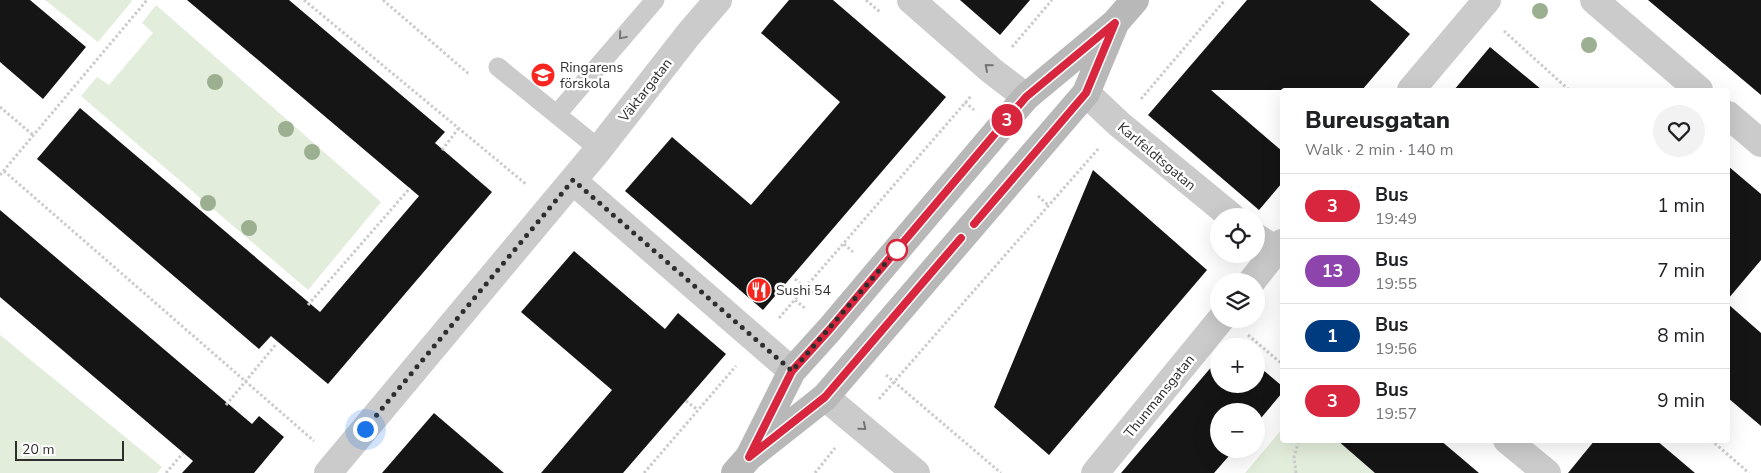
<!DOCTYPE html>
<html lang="en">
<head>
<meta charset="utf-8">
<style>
  body { margin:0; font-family:"Nunito Sans",sans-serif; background:#f2f2f2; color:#202124; height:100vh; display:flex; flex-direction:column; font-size:19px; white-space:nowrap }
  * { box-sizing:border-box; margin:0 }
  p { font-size:16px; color:#757577 }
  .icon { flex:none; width:28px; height:28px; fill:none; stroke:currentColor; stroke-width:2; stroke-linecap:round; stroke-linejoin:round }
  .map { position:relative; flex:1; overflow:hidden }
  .side { position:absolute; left:1280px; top:88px; width:450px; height:355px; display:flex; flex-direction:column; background:#fff; border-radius:5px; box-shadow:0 5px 20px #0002 }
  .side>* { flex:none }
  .badge { padding:0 10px; border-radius:16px; font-size:18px; line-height:32px }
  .tools { position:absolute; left:1210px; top:208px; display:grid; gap:10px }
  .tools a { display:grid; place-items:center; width:55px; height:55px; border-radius:50%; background:#fff; box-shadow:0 5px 20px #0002; font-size:25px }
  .scale { position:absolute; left:15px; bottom:12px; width:109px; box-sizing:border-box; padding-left:5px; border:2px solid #2e2e2e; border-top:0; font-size:14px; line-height:18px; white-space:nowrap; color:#2e2e2e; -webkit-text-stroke:4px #fff; paint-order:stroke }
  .you { position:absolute; width:25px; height:25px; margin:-12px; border:4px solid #fff; border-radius:50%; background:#1a73e8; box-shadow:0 0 0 8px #1a73e833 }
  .map>.badge { position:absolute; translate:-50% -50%; box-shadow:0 0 0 2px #fff }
  .round { display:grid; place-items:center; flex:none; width:52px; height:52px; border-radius:26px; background:#f2f2f2 }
  .overview { display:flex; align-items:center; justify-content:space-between; height:85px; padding:0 25px }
  h1 { font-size:24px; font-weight:800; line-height:38px }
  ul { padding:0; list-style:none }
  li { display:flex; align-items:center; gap:15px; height:65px; padding:0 25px; border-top:1px solid #e0e0e0 }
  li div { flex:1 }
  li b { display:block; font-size:19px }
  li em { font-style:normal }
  li .badge { min-width:55px; font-weight:700; text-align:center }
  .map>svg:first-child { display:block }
  .green { fill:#e3eddb }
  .building { fill:#151515 }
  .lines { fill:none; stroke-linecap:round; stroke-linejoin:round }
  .path { stroke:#cbcbcb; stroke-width:3; stroke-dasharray:2.5 2.5; stroke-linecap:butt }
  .lane { stroke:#cbcbcb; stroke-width:19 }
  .street { stroke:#cbcbcb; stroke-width:28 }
  .secondary { stroke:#b8b8b8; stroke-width:28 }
  .tree { fill:#9cb091 }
  .oneway { stroke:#757575 }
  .line-casing { stroke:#fff; stroke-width:11 }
  .line { stroke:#d7263d; stroke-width:8 }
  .walk { stroke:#2e2e2e; stroke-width:5; stroke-dasharray:0 9 }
  .stop-dot { fill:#fff; stroke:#d7263d; stroke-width:2.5 }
  .labels { text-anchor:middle; stroke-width:5; stroke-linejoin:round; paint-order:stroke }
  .poi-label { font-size:14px; fill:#2e2e2e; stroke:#fff; text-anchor:start }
  .street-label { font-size:14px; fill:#2e2e2e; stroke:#fff }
</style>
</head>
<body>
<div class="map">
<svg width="1761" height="473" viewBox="0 0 1761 473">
  <rect width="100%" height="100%" fill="#fff"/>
  <path class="green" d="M45 0H131L132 1 98 42Z
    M156 5 381 202 308 290 81 96 97 77 109 85 153 33 142 23Z
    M0 335 162 467 157 473H0Z
    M1282 429V440H1337L1375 473H1245Z"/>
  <path class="building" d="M0 0H30L86 47 43 99 0 62Z
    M187 0H289L445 132 435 143 492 192 328 384 271 336 259 349 37 159 80 108 320 312 419 196Z
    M789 0H833L946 97 763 310 625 191 672 137 751 205 840 102 761 33Z
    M960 0H1030L1000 35Z
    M1247 0H1370L1410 34 1362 90H1211L1282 151V183L1259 210 1148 115Z
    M1648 0H1761V95Z
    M1490 47 1542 90H1454Z
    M1728 166 1761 194V260L1728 299Z
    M1093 170 1207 270 1049 455 994 407Z
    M0 210 252 424 259 416 284 437 254 473H182L193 461 0 297Z
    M574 251 665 329 678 313 726 354 623 473H541L612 390 521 312Z
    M1728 304 1761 333V426L1728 398Z
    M1219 358V384H1256V364L1282 386V393L1256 424V411H1219V449H1235L1214 473H1121Z
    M434 413 504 473H382Z
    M1337 440H1440L1479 473H1375Z
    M1595 440H1656L1695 473H1568Z"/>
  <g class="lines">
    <path class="path" d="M304 0 527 185
      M383 0 470 75
      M866 0 880 12
      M1504 31 1569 90
      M1012 47 1052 0
      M1141 99 1225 0
      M965 102 974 110
      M0 107 33 135
      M442 150 458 129
      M4 171 314 441
      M0 175 147 0
      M1038 196 1048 205
      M844 244 853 252
      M795 279 813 294
      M795 300 806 309
      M308 305 410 188
      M779 318 971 96
      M1248 335 1282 364
      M886 375 1001 473
      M879 399 1099 148
      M686 401 698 410
      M226 405 277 343
      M1711 440 1749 473
      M166 473 183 453
      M644 473 736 366
      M815 473 835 448
      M1296 473 1294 457 1299 440"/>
    <path class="lane" d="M498 67 599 149
      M557 114 655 0"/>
    <path class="street" d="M911 0 992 71 1026 97
      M1594 0 1699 90
      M1411 90 1487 0
      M1086 93 1119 124 1231 216
      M1728 115 1761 143
      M573 181 792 371
      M1256 237 1282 254
      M1252 281 1282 243
      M825 397 916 473
      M1507 440 1547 473
      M328 473 599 149 688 35 718 0
      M1095 473 1221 319"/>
    <path class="secondary" d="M749 457 792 371 830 329 1026 97 1115 23 1135 0
      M735 473 749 457 825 397 1086 93 1114 26"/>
  </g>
  <g class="tree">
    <circle cx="1540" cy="11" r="8"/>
    <circle cx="1589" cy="45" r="8"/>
    <circle cx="215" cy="82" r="8"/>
    <circle cx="286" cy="129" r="8"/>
    <circle cx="312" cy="152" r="8"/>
    <circle cx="208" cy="203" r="8"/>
    <circle cx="249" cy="228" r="8"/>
  </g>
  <defs><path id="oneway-chevron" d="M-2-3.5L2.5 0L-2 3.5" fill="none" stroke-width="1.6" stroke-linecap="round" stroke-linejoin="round" transform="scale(1.25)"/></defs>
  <g class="oneway">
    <use href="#oneway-chevron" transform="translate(622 36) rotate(130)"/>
    <use href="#oneway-chevron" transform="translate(988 67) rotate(-139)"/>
    <use href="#oneway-chevron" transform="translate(863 427) rotate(40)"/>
  </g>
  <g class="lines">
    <defs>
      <path id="line" d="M961 238 825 397 749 457 792 371 830 329 1026 97 1115 23 1086 93 974 224"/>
    </defs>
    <use href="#line" class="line-casing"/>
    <use href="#line" class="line"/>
    <path class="walk" d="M365 429 573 180 792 371 897 250"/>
  </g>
  <defs>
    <symbol id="school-disc" viewBox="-11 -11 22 22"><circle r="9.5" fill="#f7261f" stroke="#fff"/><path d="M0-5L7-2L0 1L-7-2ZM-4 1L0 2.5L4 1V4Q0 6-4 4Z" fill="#fff"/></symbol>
    <symbol id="restaurant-disc" viewBox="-11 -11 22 22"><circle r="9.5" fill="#f7261f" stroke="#fff"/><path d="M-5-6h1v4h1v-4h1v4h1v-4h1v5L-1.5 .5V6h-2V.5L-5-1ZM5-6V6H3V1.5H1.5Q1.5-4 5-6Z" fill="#fff"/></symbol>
  </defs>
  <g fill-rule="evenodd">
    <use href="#school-disc" x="529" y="61" width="28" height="28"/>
    <use href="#restaurant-disc" x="745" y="276" width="28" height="28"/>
  </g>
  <circle class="stop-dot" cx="897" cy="250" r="10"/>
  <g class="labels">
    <g class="poi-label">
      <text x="560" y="72">Ringarens<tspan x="560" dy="16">förskola</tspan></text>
      <text x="776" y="295">Sushi 54</text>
    </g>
    <g class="street-label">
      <text transform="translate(645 90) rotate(-52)" y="5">Väktargatan</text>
      <text transform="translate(1157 156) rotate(40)" y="5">Karlfeldtsgatan</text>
      <text transform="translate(1159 396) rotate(-51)" y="5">Thunmansgatan</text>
    </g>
  </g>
</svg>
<div class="tools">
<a><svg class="icon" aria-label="locate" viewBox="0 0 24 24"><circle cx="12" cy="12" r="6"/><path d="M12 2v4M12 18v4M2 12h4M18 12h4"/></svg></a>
<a><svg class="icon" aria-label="layers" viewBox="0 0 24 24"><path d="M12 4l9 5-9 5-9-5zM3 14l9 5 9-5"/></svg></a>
<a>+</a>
<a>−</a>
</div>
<div class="scale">20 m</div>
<div class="you" style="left:365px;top:429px"></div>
<b class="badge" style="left:1007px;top:120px;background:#d7263d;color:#fff">3</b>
<section class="side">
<div class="overview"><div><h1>Bureusgatan</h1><p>Walk · 2 min · 140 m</p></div><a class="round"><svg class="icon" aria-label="heart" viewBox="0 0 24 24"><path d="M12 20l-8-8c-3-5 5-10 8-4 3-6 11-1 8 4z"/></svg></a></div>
<ul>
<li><span class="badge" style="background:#d7263d;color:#fff">3</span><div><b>Bus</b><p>19:49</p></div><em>1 min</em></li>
<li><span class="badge" style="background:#8e44ad;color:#fff">13</span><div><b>Bus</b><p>19:55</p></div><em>7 min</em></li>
<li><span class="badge" style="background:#003b80;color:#fff">1</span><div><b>Bus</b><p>19:56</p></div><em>8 min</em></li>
<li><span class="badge" style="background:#d7263d;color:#fff">3</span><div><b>Bus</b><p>19:57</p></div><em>9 min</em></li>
</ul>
</section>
</div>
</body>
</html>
